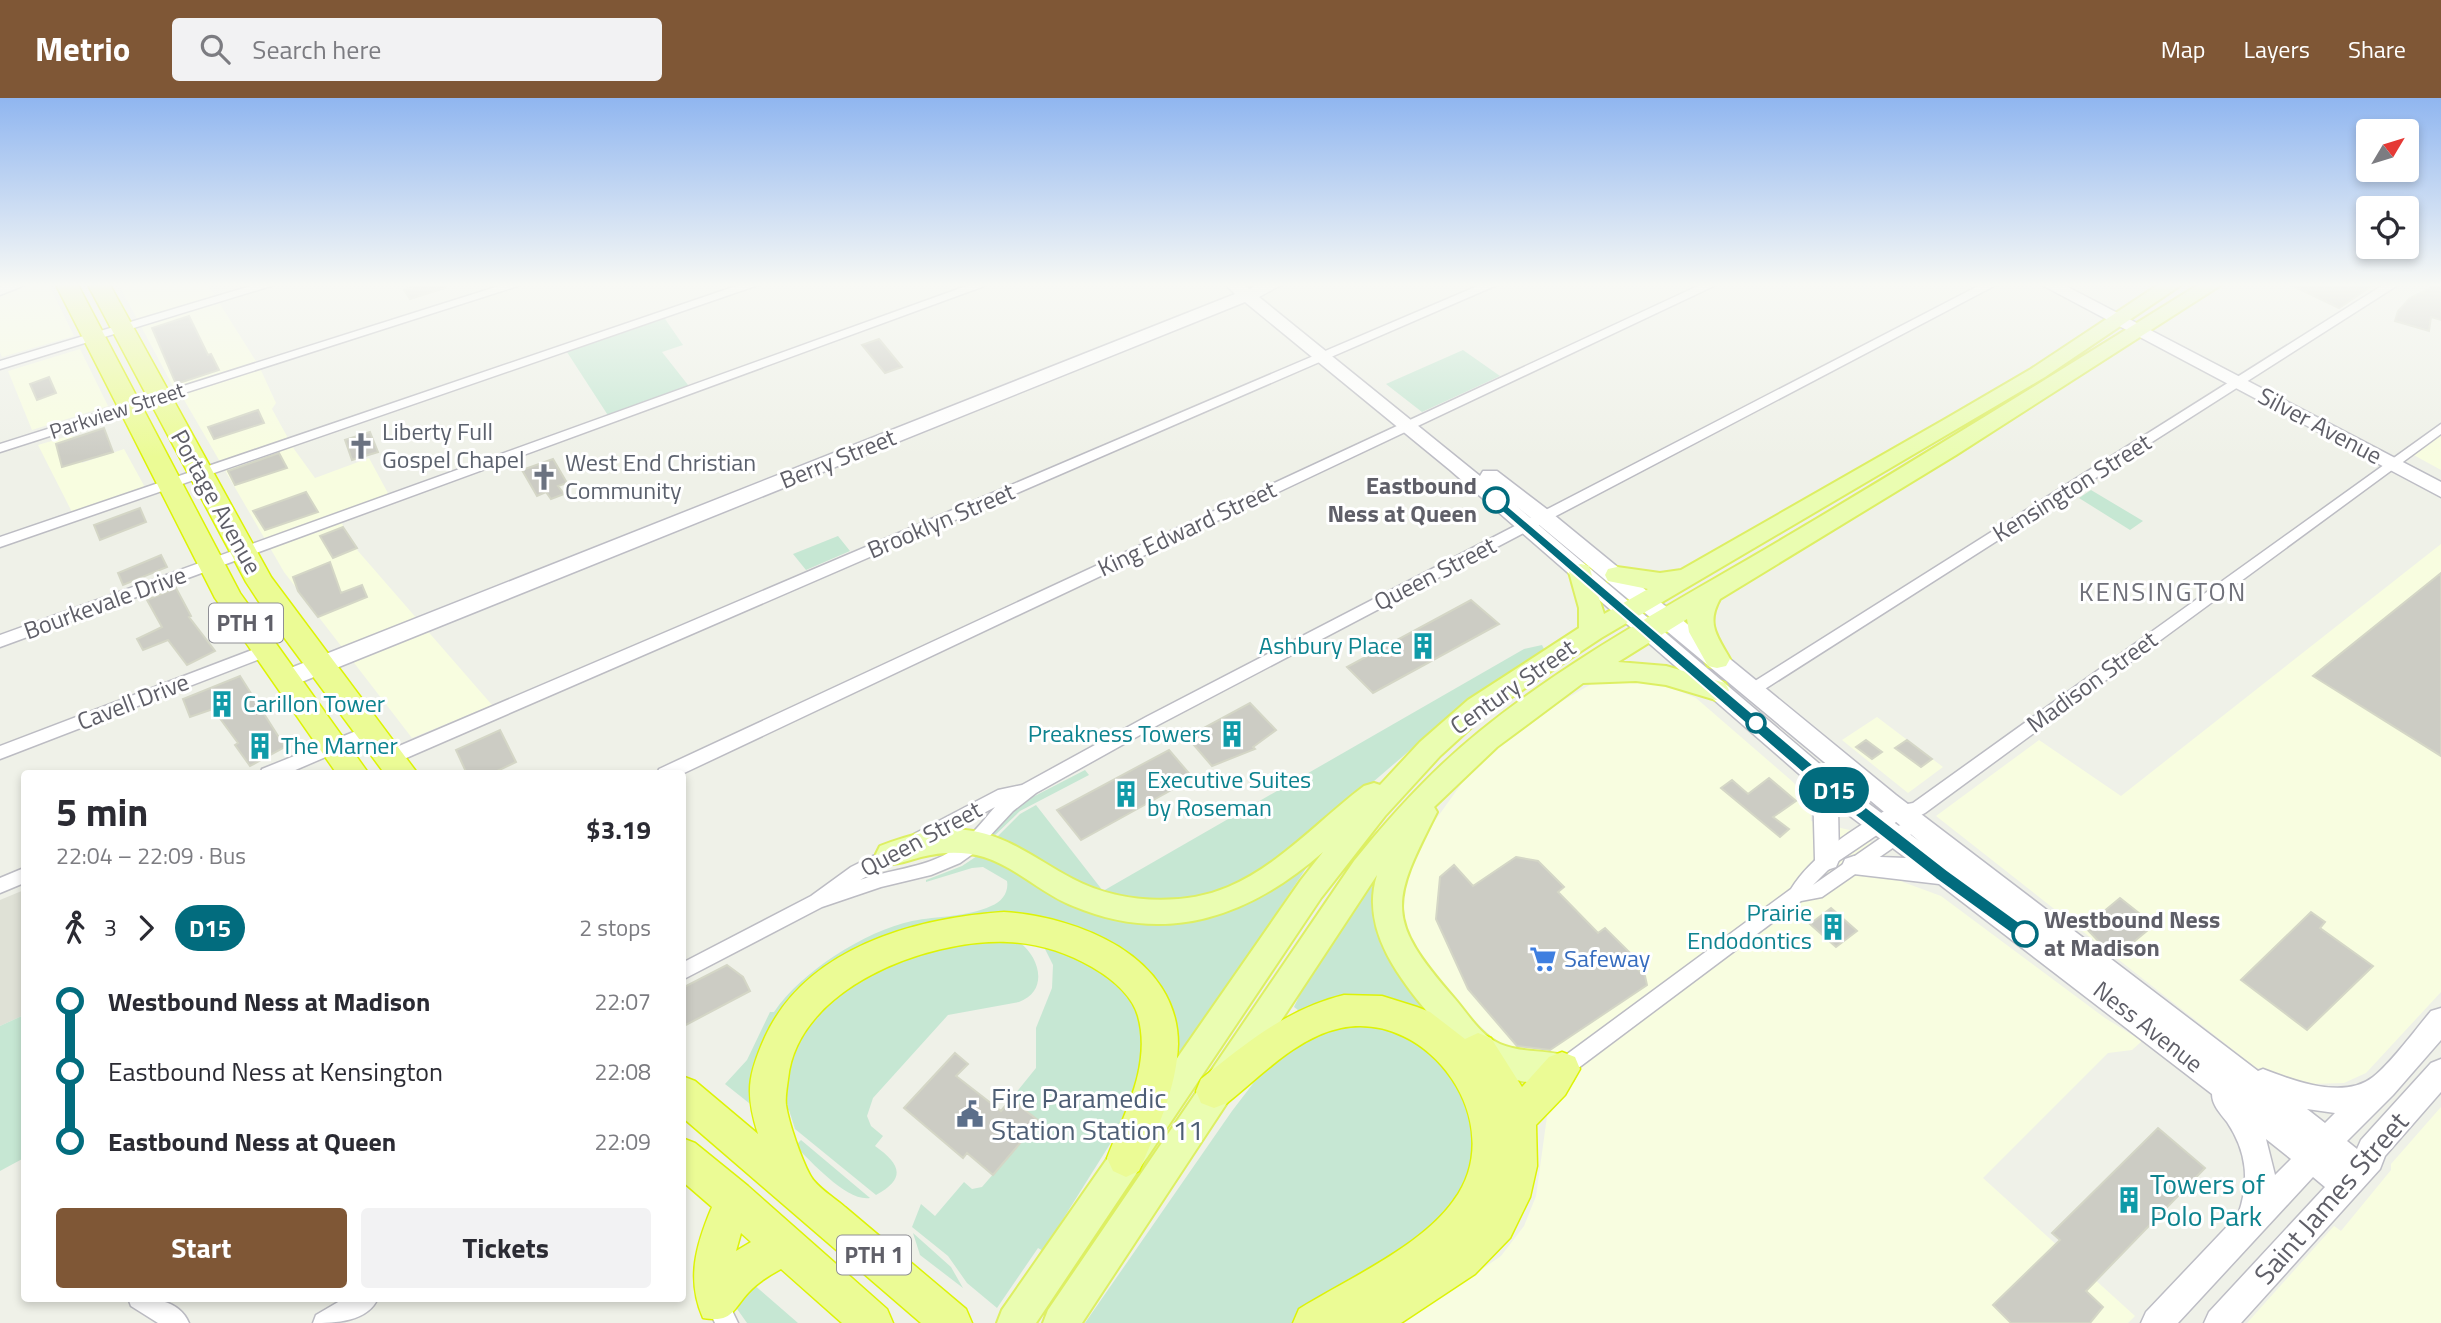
<!DOCTYPE html>
<html lang="en">
<head>
<meta charset="utf-8">
<style>
  body { margin:0; font-family:"Titillium Web",sans-serif; background:#f2f2f3; color:#2b2b33; height:100vh; display:flex; flex-direction:column; font-size:26px; white-space:nowrap }
  * { box-sizing:border-box; margin:0 }
  p { font-size:23px; color:#7c7c81 }
  .icon { flex:none; width:38px; height:38px; fill:none; stroke:currentColor; stroke-width:2; stroke-linecap:round; stroke-linejoin:round }
  .map { position:relative; flex:1; overflow:hidden }
  .side { position:absolute; left:21px; top:672px; width:665px; height:532px; display:flex; flex-direction:column; background:#fff; border-radius:7px; box-shadow:0 4px 10px #0003 }
  .side>* { flex:none }
  .badge { padding:0 14px; border-radius:23px; font-size:24px; line-height:46px }
  .needle { width:46px; rotate:52deg }
  .tools { position:absolute; left:2356px; top:21px; display:grid; gap:14px }
  .tools a { display:grid; place-items:center; width:63px; height:63px; border-radius:7px; background:#fff; box-shadow:0 4px 10px #0003; font-size:35px }
  .map>.badge { position:absolute; translate:-50% -50%; box-shadow:0 0 0 4px #fff }
  .legs { display:flex; align-items:center; gap:10px; height:77px; padding:0 35px; font-size:23px }
  .legs p { margin-inline-start:auto }
  .headline { display:flex; align-items:center; justify-content:space-between; height:119px; padding:0 35px }
  h1 { font-size:38px; font-weight:700; line-height:52px }
  .button { display:flex; gap:14px; margin-top:auto; padding:14px 35px }
  .button a { flex:1; height:80px; border-radius:7px; background:#7f5736; color:#fff; font-size:28px; font-weight:700; line-height:80px; text-align:center }
  .button a+a { background:#f2f2f3; color:#2b2b33 }
  ul { padding:0 35px; list-style:none }
  li { display:flex; align-items:center; gap:24px; height:70px; font-size:26px }
  li i { display:grid; place-items:center; width:10px; height:100%; margin:0 9px; background:currentColor }
  li i::after { content:''; width:18px; height:18px; margin:-9px; border:5px solid; border-radius:50%; background:#fff }
  li p { margin-inline-start:auto }
  li:first-child i { background:linear-gradient(#0000 50%,currentColor 0) }
  li:last-child i { background:linear-gradient(currentColor 50%,#0000 0) }
  header { display:flex; align-items:center; gap:42px; box-sizing:border-box; height:98px; padding:0 35px; background:#7f5736; color:#fff }
  header strong { font-size:33px }
  nav { display:flex; gap:38px; margin-inline-start:auto; font-size:24px }
  .search { width:490px; height:63px; background:#f2f2f3; display:flex; align-items:center; gap:18px; box-sizing:border-box; padding:0 24px; border-radius:7px; color:#7c7c81; font-size:26px }
  .map>svg:first-child { display:block }
  .commercial { fill:#f8fde0 }
  .education { fill:#dfe1d6 }
  .green { fill:#c6e7d3 }
  .building { fill:#ccccc4; stroke:#d4d6c6; stroke-width:2 }
  .lines { fill:none; stroke-linecap:round; stroke-linejoin:round }
  .street-casing { stroke:#bcbcc3; stroke-width:3 }
  .secondary-casing { stroke:#bdbdc5; stroke-width:3 }
  .primary-casing { stroke:#ddef63; stroke-width:4 }
  .highway-casing { stroke:#ddf306; stroke-width:3 }
  .street { fill:#fff; fill-rule:evenodd }
  .secondary { fill:#fff; fill-rule:evenodd }
  .primary { fill:#eafdb1; fill-rule:evenodd }
  .highway { fill:#ebfb95; fill-rule:evenodd }
  .line-1 { fill:#026c7e; stroke:#fff; stroke-width:2 }
  .stop-1-dot { fill:#fff; stroke:#026c7e; stroke-width:3.5 }
  .labels { text-anchor:middle; stroke-width:6; stroke-linejoin:round; paint-order:stroke }
  .far-street-label { font-size:21px; fill:#5f5f68; stroke:#fff }
  .shield { fill:#fff; stroke:#8f8f95; stroke-width:2 }
  .shield-label { font-size:23px; font-weight:bold; fill:#5f5f68 }
  .street-label { font-size:24px; fill:#5f5f68; stroke:#fff }
  .worship-label { font-size:24px; fill:#5b616d; stroke:#fff; text-anchor:start }
  .stop-label { font-size:24px; font-weight:bold; fill:#5f5f68; stroke:#fff; text-anchor:end }
  .culture-label { font-size:24px; fill:#0d838f; stroke:#fff; text-anchor:end }
  .shop-label { font-size:24px; fill:#366cbe; stroke:#fff; text-anchor:start }
  .neighbourhood-label { font-size:26px; letter-spacing:2px; fill:#70717a; stroke:#fff }
  .near-service-label { font-size:28px; fill:#4e5e75; stroke:#fff; text-anchor:start }
  .near-culture-label { font-size:28px; fill:#0d838f; stroke:#fff; text-anchor:start }
  .near-street-label { font-size:28px; fill:#5f5f68; stroke:#fff }
</style>
</head>
<body>
<header>
<strong>Metrio</strong>
<div class="search"><svg class="icon" aria-label="search" viewBox="0 0 24 24"><circle cx="10" cy="10" r="6"/><path d="M15 15l6 6"/></svg>Search here</div>
<nav><a>Map</a><a>Layers</a><a>Share</a></nav>
</header>
<div class="map">
<svg width="2441" height="1225" viewBox="0 0 2441 1225">
  <rect width="100%" height="100%" fill="#eff1e8"/>
  <path class="commercial" d="M0 187H49L74 238 2 259 0 254Z
    M119 187H208L259 268 276 305 272 311 294 351 315 380 369 360 390 399 338 419 358 453 492 607 412 640 284 474 183 300 176 294Z
    M80 251 108 308 32 332 8 273Z
    M2441 333V372L2410 355Z
    M72 337 82 365 124 351 147 393 74 418 38 347Z
    M2441 446V894L2366 975 2344 985 2312 986 2282 980 2255 969 1936 718 2039 642 2121 698Z
    M1620 578 1646 579 1647 585 1662 586 1696 600 1793 684 1810 705 1811 723 1858 734 1895 764 1903 784 1941 798 2105 920 2142 943 2132 952 2108 955 1983 1080 2135 1218 2128 1225H1404L1501 1158 1524 1128 1536 1098 1549 1004 1555 997 1452 902 1415 854 1401 814 1404 783 1426 735 1462 685 1501 645 1552 609 1593 585Z
    M1877 619 1943 669 1908 695 1842 642Z
    M2441 1009V1225H2247L2334 1128 2341 1133 2391 1072V1066Z"/>
  <path class="education" d="M24 792V917L0 928V802Z"/>
  <path class="green" d="M663 218 683 247 662 254 692 292 611 322 565 251Z
    M1463 252 1500 278 1422 314 1386 286Z
    M2091 392 2143 423 2130 432 2079 400Z
    M838 438 850 453 806 472 793 456Z
    M1542 547 1544 551 1459 610 1280 764 1206 802 1114 803 994 742 1020 716 1036 707 1103 793 1524 551Z
    M1085 672 1089 677 1020 713 990 742 987 741 1007 716 1027 702Z
    M983 754 1161 820 1304 762 1309 766 1176 965 1166 922 1051 830 842 869 754 1009 725 986 747 962 770 914H774C801 874 865 833 912 823 937 818 968 819 991 808 1002 804 1009 794 1007 783L983 769 972 770 926 784V782L962 768Z
    M1383 770 1382 787 1458 939 1497 1085 1444 936 1302 915 1294 909 1303 890Z
    M939 842 1019 844C1040 859 1049 893 1019 904L948 917 873 1000 867 1018 871 1028 883 1038 875 1048C899 1065 908 1080 876 1097L795 1031 789 1012 780 1015 777 983 819 903Z
    M1041 843 1095 860 1149 921 1137 1003 1043 1153 1038 1150 997 1210 967 1185 948 1158 912 1129 921 1106 935 1118 964 1084 972 1091 982 1089 1039 1023 1011 1001 1036 970V930L1052 890 1053 867Z
    M24 917V1060L0 1073V928Z
    M1362 921 1415 936 1480 1014 1464 1107 1294 1225H1085L1232 1013 1278 953 1296 942Z
    M801 1042 870 1100C847 1104 812 1064 795 1048Z
    M913 1135 951 1169 963 1190 920 1157Z
    M744 1178 798 1225H747L735 1208Z"/>
  <path class="building" d="M418 187H445V190L410 201 404 192Z
    M2291 187H2373L2339 210Z
    M2436 187H2441V222L2431 219 2429 233 2395 223 2398 213 2410 200Z
    M189 218 208 257 211 256 219 272 176 286 152 230Z
    M879 241 902 269 885 275 862 247Z
    M49 279 56 295 37 302 30 286Z
    M258 312 264 325 214 341 208 329Z
    M104 330 113 354 62 369 56 346Z
    M370 334 378 354 352 362 345 342Z
    M279 355 287 370 235 387 228 373Z
    M553 361 567 385 558 388 564 396 551 401 546 394 537 398 522 372Z
    M306 394 318 414 265 432 253 413Z
    M140 410 146 424 100 442 94 427Z
    M343 429 357 450 333 460 320 438Z
    M161 457 167 469 123 487 118 475Z
    M330 464 341 495 362 487 367 499 318 519 298 493 293 479Z
    M2441 475V658L2313 578Z
    M176 490 191 518 189 519 215 553 187 567 168 542 143 552 137 541 162 529 147 502Z
    M1471 502 1499 526 1373 595 1347 569Z
    M240 578 285 649 250 668 235 647 238 645 213 611 190 619 183 601Z
    M1250 605 1276 632 1253 649 1255 651 1212 668 1187 639Z
    M500 632 516 664 491 676H467L456 652Z
    M1866 642 1882 654 1872 661 1856 649Z
    M1907 642 1932 661 1921 669 1895 650Z
    M1169 652 1193 680 1081 742 1057 712Z
    M1769 680 1796 703 1773 719 1789 731 1780 739 1721 690 1732 682 1748 696Z
    M1516 759 1538 763 1564 789 1558 794 1598 835 1605 830 1634 859 1629 863 1645 878 1647 887 1550 952 1517 948 1468 891 1436 821 1440 779 1454 767 1473 788Z
    M2120 800 2154 827 2119 856 2107 846 2104 849 2085 829Z
    M1831 810 1857 833 1836 849 1810 826Z
    M2311 814 2325 824 2320 830 2373 868 2307 932 2241 882Z
    M727 867 743 879 750 893 682 929V890Z
    M955 955 968 966 956 978 1001 1013 1011 1001 1039 1023 993 1077 967 1055 963 1060 904 1010Z
    M2158 1030 2205 1070 2086 1193 2103 1209 2090 1225H2011L1993 1207 2060 1142 2052 1135Z"/>
  <g class="lines">
    <defs>
      <path id="street" d="M6 187H25L0 197V189Z
        M254 187H274L0 271V263Z
        M502 187H521L0 354V346Z
        M739 187H758L0 449V439Z
        M969 187H987L0 549V537Z
        M1480 187H1497L397 664H385L383 659 385 654Z
        M1700 187H1716L682 676H657L659 671Z
        M1980 187H1996L1158 627 1036 695 1013 713 974 755 960 765 931 777 881 789 822 809 682 882V865L811 798 851 769 897 746 903 748 906 753 903 758 860 782C888 772 922 770 948 755 967 744 981 725 995 709L926 746 920 748 914 746 912 741 914 736 998 692 1022 687 1146 619Z
        M2383 187H2398L1757 596H1747L1744 592 1747 588Z
        M2441 326V336L1925 715 1913 721 1902 720 1834 766 1813 787 1898 728 1904 726 1910 728 1912 733 1910 738 1822 799 1801 803 1569 977 1562 980 1555 977 1552 971 1555 965 1791 791C1812 757 1858 727 1892 709 1899 705 1906 707 1913 705Z
        M265 547 273 553 270 557 0 661V648Z
        M371 627 377 629 379 633 377 637 286 676H260L262 671Z
        M24 770V785L0 795V780Z
        M717 1195 725 1198 738 1225H715L706 1206 709 1198Z
        M128 1200C151 1200 179 1201 189 1225H158L131 1208Z
        M345 1200H378C368 1224 335 1225 313 1225L316 1217Z"/>
      <path id="secondary" d="M1226 187H1245L1249 191 1257 187H1281L1259 199 1480 378 1483 373H1497L1548 412 1896 697 2258 973 2263 971C2294 983 2344 1002 2373 979 2392 964 2415 932 2431 913L2441 910V942L2393 997 2347 1043 2357 1051 2361 1042 2431 965 2441 961V994L2385 1058 2380 1071 2241 1225H2204L2209 1214 2325 1089 2313 1079 2178 1225H2141L2146 1214 2238 1117C2250 1083 2247 1054 2227 1024 2220 1015 2212 1007 2212 996L1939 786 1845 775 1842 768 1845 761 1854 758 1906 760 1838 709 1839 762 1836 769 1827 772 1818 769 1815 762 1813 688 1450 372 1245 204 294 587 286 589 278 587 275 581 278 575 1235 196ZM1514 406 1919 743 1849 691ZM2307 1011 2335 1015 2325 1025ZM2266 1041 2291 1061 2275 1077Z
        M2042 187H2064L2441 384V399Z"/>
      <path id="primary" d="M2158 187H2181L2045 279 1601 540 1486 616 1440 658 1385 718 1321 800 1036 1225H997L1002 1212 1301 782 1323 754C1250 818 1168 848 1073 808 1042 796 1016 769 984 759 963 753 942 754 921 759 906 763 894 769 880 764L876 756 880 748C909 737 942 727 973 733 1012 740 1040 764 1073 781 1118 805 1181 809 1228 789 1280 767 1320 721 1364 688L1374 685 1380 687 1420 644 1468 602 1579 530V510L1569 474 1573 468 1581 466 1589 468 1604 516 1648 491 1608 483 1605 477 1608 471 1617 469 1660 475 1681 472 1947 320 2031 271Z
        M2198 187H2221L1956 357 1720 501C1706 526 1717 538 1730 561L1726 568 1717 570 1708 568 1689 534 1687 521 1618 564 1666 568 1725 585 1729 592 1725 599 1716 602 1666 587 1636 583 1583 585 1497 649 1434 709 1437 714C1391 805 1384 820 1455 901 1468 916 1480 937 1500 946 1523 956 1550 951 1573 960L1578 971 1573 982C1543 993 1492 979 1466 961 1455 953 1447 938 1439 928 1404 886 1359 835 1377 777L1082 1225H1043L1048 1212 1354 763C1392 716 1432 672 1479 634 1576 555 1689 497 1796 433 1931 353 2064 270 2198 187Z"/>
      <path id="highway" d="M56 187H78L240 495 369 676H337L215 500Z
        M88 187H110L271 479 418 676H385L269 519 246 484Z
        M1004 814C1078 819 1178 858 1178 946 1177 990 1156 1034 1139 1073L1126 1079 1113 1073 1107 1060C1124 1016 1152 967 1138 918 1132 897 1111 880 1092 869 1066 854 1037 845 1007 844 927 841 797 890 788 981 787 989 785 999 786 1007 789 1026 801 1060 810 1077 816 1089 835 1100 845 1109 885 1143 926 1177 966 1211L972 1225H921L682 1019V978L695 983 758 1036C745 995 748 977 765 939 806 850 914 820 1004 814Z
        M1344 897 1382 898 1417 909 1430 914 1465 941 1478 935 1491 940 1522 989 1549 959 1562 954 1575 959 1580 971 1565 997 1536 1027 1537 1068 1530 1099 1510 1140 1475 1176 1401 1225H1293L1299 1211C1347 1181 1421 1149 1454 1102 1510 1026 1430 912 1341 930 1297 939 1261 978 1227 1005L1214 1010 1201 1005 1196 993 1201 981C1246 945 1287 911 1344 897Z
        M682 1040 695 1045 748 1088 887 1211 893 1225H842L781 1171C770 1177 758 1184 749 1194 732 1212 733 1225 703 1220 686 1181 696 1147 712 1109L682 1083ZM741 1135 751 1144 736 1153Z"/>
    </defs>
    <use href="#street" class="street-casing"/>
    <use href="#secondary" class="secondary-casing"/>
    <use href="#primary" class="primary-casing"/>
    <use href="#highway" class="highway-casing"/>
    <use href="#street" class="street"/>
    <use href="#secondary" class="secondary"/>
    <use href="#primary" class="primary"/>
    <use href="#highway" class="highway"/>
  </g>
  <linearGradient id="sky" x2="0" y2="1"><stop stop-color="#90b6f0"/><stop offset="0.52" stop-color="#f8f9f5"/><stop offset="1" stop-color="#f8f9f5" stop-opacity="0"/></linearGradient>
  <rect width="2441" height="359" fill="url(#sky)"/>
  <path class="line-1" d="M1496 398 1830 681 1947 772 2030 832 2033 836 2030 841H2019L1936 781 1820 690 1492 405 1490 402Z"/>
  <defs>
    <symbol id="church-bare" viewBox="-9 -9 18 18"><path d="M-1.2-6h2.4v3.5h3.3v2.4h-3.3V6h-2.4V-.1h-3.3v-2.4h3.3Z" fill="#6b7280" stroke="#fff" stroke-width="2.5" paint-order="stroke"/></symbol>
    <symbol id="building-bare" viewBox="-9 -9 18 18"><path d="M-4-6H4V6H1V3H-1V6H-4ZM-2.5-4.3h1.7v1.8h-1.7ZM.8-4.3h1.7v1.8H.8ZM-2.5-1h1.7V.8h-1.7ZM.8-1h1.7V.8H.8Z" fill="#0f9aa8" stroke="#fff" stroke-width="2.5" paint-order="stroke"/></symbol>
    <symbol id="supermarket-bare" viewBox="-9 -9 18 18"><path d="M-6-5.5h2.5l.6 2H6L4.5 2H-2.5L-4.4-4H-6ZM-1.5 3.2a1.3 1.3 0 1 0 .1 0ZM3 3.2a1.3 1.3 0 1 0 .1 0Z" fill="#3f7fe0" stroke="#fff" stroke-width="2.5" paint-order="stroke"/></symbol>
    <symbol id="civic-bare" viewBox="-9 -9 18 18"><path d="M-.6-6.5H3V-4.5H.6V-3L4-1V1h2V6H-6V1h2V-1L-.6-3ZM-1.2 2.5V6h2.4V2.5Z" fill="#5c6f8a" stroke="#fff" stroke-width="2.5" paint-order="stroke"/></symbol>
  </defs>
  <g fill-rule="evenodd">
    <use href="#church-bare" x="342" y="329" width="38" height="38"/>
    <use href="#church-bare" x="525" y="360" width="38" height="38"/>
    <use href="#building-bare" x="1404" y="529" width="38" height="38"/>
    <use href="#building-bare" x="203" y="587" width="38" height="38"/>
    <use href="#building-bare" x="1213" y="617" width="38" height="38"/>
    <use href="#building-bare" x="241" y="629" width="38" height="38"/>
    <use href="#building-bare" x="1107" y="677" width="38" height="38"/>
    <use href="#building-bare" x="1814" y="810" width="38" height="38"/>
    <use href="#supermarket-bare" x="1524" y="842" width="38" height="38"/>
    <use href="#civic-bare" x="951" y="997" width="38" height="38"/>
    <use href="#building-bare" x="2110" y="1083" width="38" height="38"/>
  </g>
  <g class="stop-1-dot">
    <circle cx="1496" cy="402" r="12"/>
    <circle cx="1756" cy="625" r="9"/>
    <circle cx="2025" cy="836" r="12"/>
  </g>
  <g class="labels">
    <g class="far-street-label">
      <text transform="translate(117 313) rotate(-18)" y="7">Parkview Street</text>
    </g>
    <g class="shield">
      <rect x="209" y="505.5" width="74" height="39" rx="5"/>
      <rect x="837" y="1137.5" width="74" height="39" rx="5"/>
    </g>
    <g class="shield-label">
      <text x="246" y="533">PTH 1</text>
      <text x="874" y="1165">PTH 1</text>
    </g>
    <g class="street-label">
      <text transform="translate(2320 328) rotate(28)" y="8">Silver Avenue</text>
      <text transform="translate(838 361) rotate(-22)" y="8">Berry Street</text>
      <text transform="translate(2072 390) rotate(-32)" y="8">Kensington Street</text>
      <text transform="translate(216 404) rotate(61)" y="8">Portage Avenue</text>
      <text transform="translate(941 423) rotate(-23)" y="8">Brooklyn Street</text>
      <text transform="translate(1187 431) rotate(-25)" y="8">King Edward Street</text>
      <text transform="translate(1435 476) rotate(-27)" y="8">Queen Street</text>
      <text transform="translate(105 505) rotate(-20)" y="8">Bourkevale Drive</text>
      <text transform="translate(2092 584) rotate(-36)" y="8">Madison Street</text>
      <text transform="translate(1513 589) rotate(-35)" y="8">Century Street</text>
      <text transform="translate(133 604) rotate(-21)" y="8">Cavell Drive</text>
      <text transform="translate(921 741) rotate(-28)" y="8">Queen Street</text>
      <text transform="translate(2148 929) rotate(38)" y="8">Ness Avenue</text>
    </g>
    <g class="worship-label">
      <text x="382" y="342">Liberty Full<tspan x="382" dy="28">Gospel Chapel</tspan></text>
      <text x="565" y="373">West End Christian<tspan x="565" dy="28">Community</tspan></text>
    </g>
    <g class="stop-label">
      <text x="1477" y="396">Eastbound<tspan x="1477" dy="28">Ness at Queen</tspan></text>
      <text x="2044" y="830" text-anchor="start">Westbound Ness<tspan x="2044" dy="28">at Madison</tspan></text>
    </g>
    <g class="culture-label">
      <text x="1402" y="556">Ashbury Place</text>
      <text x="243" y="614" text-anchor="start">Carillon Tower</text>
      <text x="1211" y="644">Preakness Towers</text>
      <text x="281" y="656" text-anchor="start">The Marner</text>
      <text x="1147" y="690" text-anchor="start">Executive Suites<tspan x="1147" dy="28">by Roseman</tspan></text>
      <text x="1812" y="823">Prairie<tspan x="1812" dy="28">Endodontics</tspan></text>
    </g>
    <g class="shop-label">
      <text x="1564" y="869">Safeway</text>
    </g>
    <g class="neighbourhood-label">
      <text x="2163" y="503">KENSINGTON</text>
    </g>
    <g class="near-service-label">
      <text x="991" y="1010">Fire Paramedic<tspan x="991" dy="32">Station Station 11</tspan></text>
    </g>
    <g class="near-culture-label">
      <text x="2150" y="1096">Towers of<tspan x="2150" dy="32">Polo Park</tspan></text>
    </g>
    <g class="near-street-label">
      <text transform="translate(2331 1100) rotate(-49)" y="10">Saint James Street</text>
    </g>
  </g>
</svg>
<div class="tools">
<a><svg class="needle" viewBox="-14 -14 28 28"><path d="M0-13l5 13h-10z" fill="#e53935"/><path d="M0 13l5-13h-10z" fill="#7c7c81"/></svg></a>
<a><svg class="icon" aria-label="locate" viewBox="0 0 24 24"><circle cx="12" cy="12" r="6"/><path d="M12 2v4M12 18v4M2 12h4M18 12h4"/></svg></a>
</div>
<b class="badge" style="left:1834px;top:692px;background:#026c7e;color:#fff">D15</b>
<section class="side">
<div class="headline"><div><h1>5 min</h1><p>22:04 – 22:09 · Bus</p></div><b>$3.19</b></div>
<div class="legs"><svg class="icon" aria-label="walk" viewBox="0 0 24 24"><circle cx="13" cy="4" r="2"/><path d="M13 8l-2 6 4 7M11 14l-3 7M7 12l3-4h3l4 4"/></svg>3<svg class="icon" aria-label="forward" viewBox="0 0 24 24"><path d="M9 5l7 7-7 7"/></svg><b class="badge" style="background:#026c7e;color:#fff">D15</b><p>2 stops</p></div>
<ul>
<li><i style="color:#026c7e"></i><b>Westbound Ness at Madison</b><p>22:07</p></li>
<li><i style="color:#026c7e"></i><span>Eastbound Ness at Kensington</span><p>22:08</p></li>
<li><i style="color:#026c7e"></i><b>Eastbound Ness at Queen</b><p>22:09</p></li>
</ul>
<div class="button"><a>Start</a><a>Tickets</a></div>
</section>
</div>
</body>
</html>
